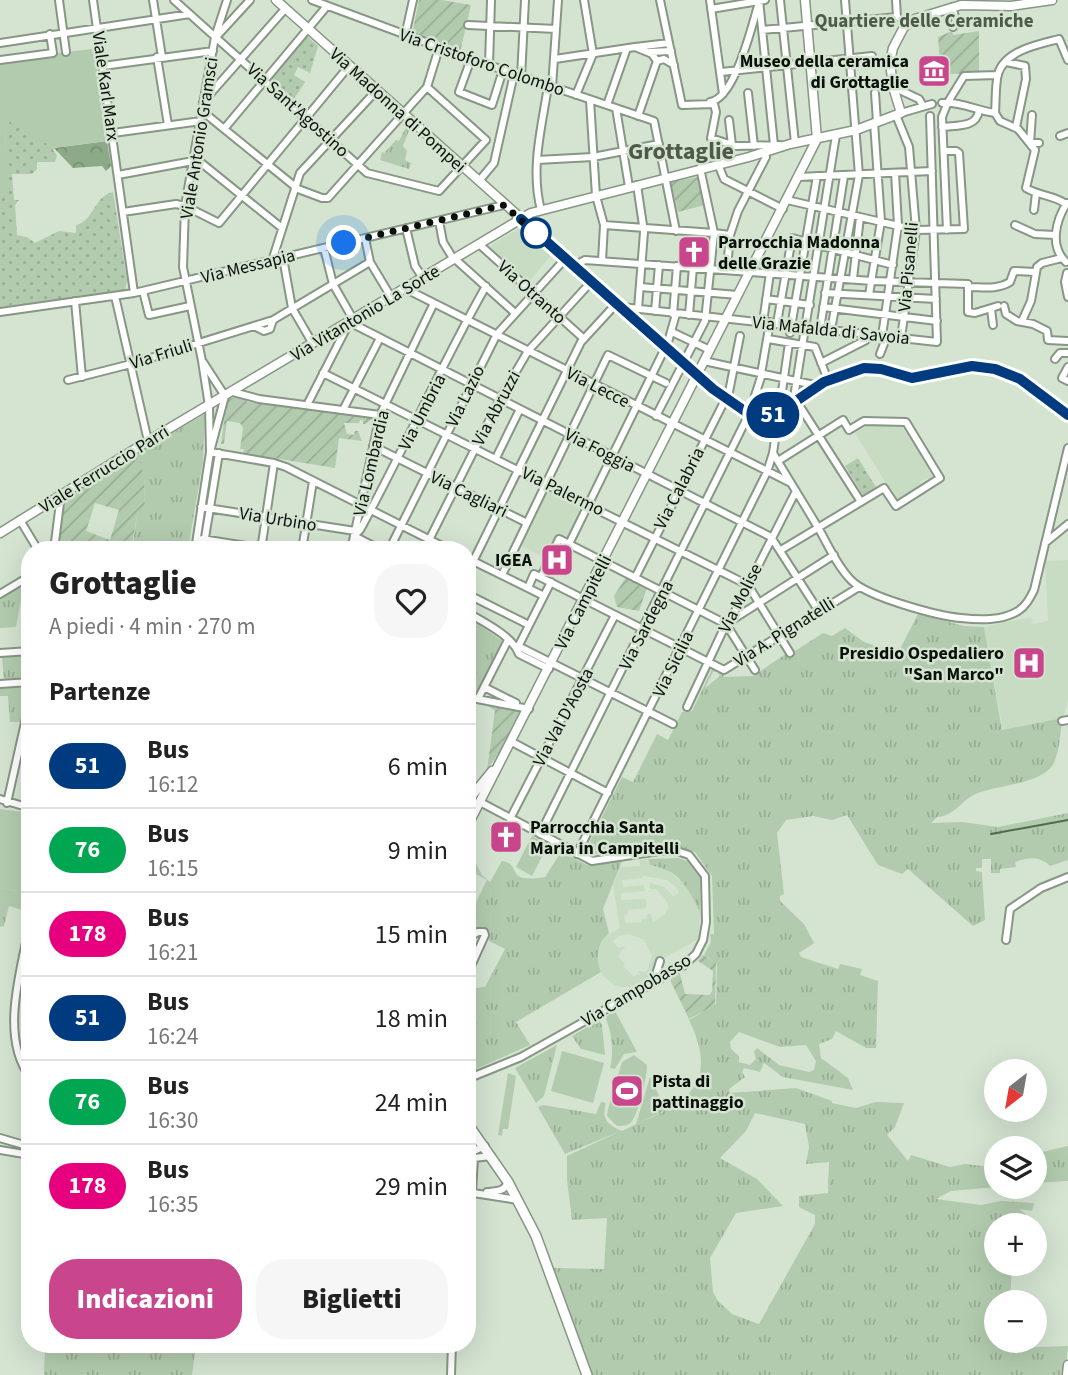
<!DOCTYPE html>
<html lang="it">
<head>
<meta charset="utf-8">
<style>
  body { margin:0; font-family:"Source Sans 3",sans-serif; background:#f6f6f6; color:#222; height:100vh; display:flex; flex-direction:column; font-size:26px; white-space:nowrap }
  * { box-sizing:border-box; margin:0 }
  p { font-size:23px; color:#767676 }
  .icon { flex:none; width:38px; height:38px; fill:none; stroke:currentColor; stroke-width:2; stroke-linecap:round; stroke-linejoin:round }
  .map { position:relative; flex:1; overflow:hidden }
  .drawer { position:absolute; left:21px; top:541px; width:455px; height:812px; display:flex; flex-direction:column; background:#fff; border-radius:28px; box-shadow:0 7px 28px #0002 }
  .drawer>* { flex:none }
  .badge { padding:0 14px; border-radius:23px; font-size:24px; line-height:46px }
  .needle { width:46px; rotate:211deg }
  .tools { position:absolute; left:984px; top:1059px; display:grid; gap:14px }
  .tools a { display:grid; place-items:center; width:63px; height:63px; border-radius:50%; background:#fff; box-shadow:0 7px 28px #0002; font-size:35px }
  .you { position:absolute; width:35px; height:35px; margin:-18px; border:5px solid #fff; border-radius:50%; background:#1a73e8; box-shadow:0 0 0 10px #1a73e833 }
  .map>.badge { position:absolute; translate:-50% -50%; box-shadow:0 0 0 4px #fff }
  h2 { padding:0 28px; font-size:26px; line-height:63px }
  .round { display:grid; place-items:center; flex:none; width:74px; height:74px; border-radius:28px; background:#f6f6f6 }
  .summary { display:flex; align-items:center; justify-content:space-between; height:119px; padding:0 28px }
  h1 { font-size:33px; font-weight:800; line-height:52px }
  .button { display:flex; gap:14px; margin-top:auto; padding:14px 28px }
  .button a { flex:1; height:80px; border-radius:28px; background:#c9468c; color:#fff; font-size:28px; font-weight:800; line-height:80px; text-align:center }
  .button a+a { background:#f6f6f6; color:#222 }
  ul { padding:0; list-style:none }
  li { display:flex; align-items:center; gap:21px; height:84px; padding:0 28px; border-top:2px solid #e0e0e0 }
  li div { flex:1 }
  li b { display:block; font-size:26px }
  li em { font-style:normal }
  li .badge { min-width:77px; font-weight:700; text-align:center }
  .map>svg:first-child { display:block }
  .built { fill:#c7dcc3; fill-rule:evenodd }
  .grass { fill:url(#grass-tufts); fill-rule:evenodd }
  .forest { fill:url(#forest-crowns) }
  .park { fill:url(#park-dots) }
  .garden { fill:url(#garden-furrows); fill-rule:evenodd }
  .pitch { fill:#b2cbae }
  .lines { fill:none; stroke-linecap:round; stroke-linejoin:round }
  .stream { stroke:#51684e; stroke-width:2 }
  .minor-casing { stroke:#879685; stroke-width:10 }
  .tertiary-casing { stroke:#879685; stroke-width:11 }
  .secondary-casing { stroke:#879685; stroke-width:12 }
  .minor { stroke:#fff; stroke-width:6 }
  .tertiary { stroke:#fff; stroke-width:8 }
  .secondary { stroke:#fff; stroke-width:9 }
  .line-casing { stroke:#fff; stroke-width:16 }
  .line { stroke:#003b80; stroke-width:10 }
  .walk { stroke:#0a100a; stroke-width:7; stroke-dasharray:0 12.6 }
  .stop-dot { fill:#fff; stroke:#003b80; stroke-width:3.5 }
  .labels { text-anchor:middle; stroke-width:5; stroke-linejoin:round; paint-order:stroke }
  .poi-label { font-size:18px; font-weight:bold; fill:#0a100a; stroke:#d4e4d1; text-anchor:end }
  .street-label { font-size:18px; fill:#0a100a; stroke:#d4e4d1 }
  .neighbourhood-label { font-size:19px; font-weight:bold; fill:#4d5a4a; stroke:#d4e4d1 }
  .district-label { font-size:24px; font-weight:bold; fill:#4d5a4a; stroke:#d4e4d1 }
</style>
</head>
<body>
<div class="map">
<svg width="1068" height="1375" viewBox="0 0 1068 1375">
  <defs>
    <pattern id="grass-tufts" width="24" height="20" patternUnits="userSpaceOnUse" patternTransform="scale(1.75)"><rect width="24" height="20" fill="#b2cbae"/><path d="M3 7l-1-3M5 7V3M7 7l1-3M15 17l-1-3M17 17v-4M19 17l1-3" fill="none" stroke="#98ad94"/></pattern>
    <pattern id="forest-crowns" width="20" height="18" patternUnits="userSpaceOnUse" patternTransform="scale(1.75)"><rect width="20" height="18" fill="#8caa87"/><path d="M2 6a3 3 0 1 1 6 0M12 15a3 3 0 1 1 6 0" fill="none" stroke="#779173"/></pattern>
    <pattern id="park-dots" width="8" height="8" patternUnits="userSpaceOnUse" patternTransform="scale(1.75)"><rect width="8" height="8" fill="#b2cbae"/><path d="M2 2h.1M6 6h.1" fill="none" stroke="#98ad94" stroke-width="1.8" stroke-linecap="round"/></pattern>
    <pattern id="garden-furrows" width="10" height="10" patternUnits="userSpaceOnUse" patternTransform="scale(1.75)"><rect width="10" height="10" fill="#b2cbae"/><path d="M-1 1l2-2M0 10L10 0M9 11l2-2" fill="none" stroke="#98ad94"/></pattern>
  </defs>
  <rect width="100%" height="100%" fill="#d4e4d1"/>
  <path class="built" d="M521 228 552 254 528 283 490 248 495 242Z
    M868 425 902 427 923 457 921 458 934 478 929 481 927 478 920 482 922 486 897 501 855 433Z
    M547 488 584 506 567 540 558 535 546 558 519 545Z
    M1068 560V700L1063 718 1003 730 984 627 1031 617 1033 624 1048 621 1045 561Z
    M648 859 650 865 666 869 685 885 700 912 699 936 697 940 656 962 649 978 642 983 630 987H621L613 984 603 976 598 964V950L606 936 620 928 613 885 621 867 640 866V860ZM643 876 667 880 677 888 679 893 673 896 664 887 650 883V889H656L666 900 669 907 664 915 653 922 651 914H647V918L641 919V922L625 923 624 915 628 914V910L646 908V899L621 900V893L645 891 644 885 623 887 622 880 643 878ZM629 934 644 940 652 955 648 969 645 972 638 971 640 975 637 974 634 977 623 966 625 963 617 956 620 955 621 951 625 948 624 946 619 948 613 942 618 936Z"/>
  <path class="grass" d="M407 125 410 128 403 146 407 151 405 160 411 163 409 169 380 160 382 152 384 153 396 140 399 141Z
    M205 414 203 462 188 549 132 550 138 509 145 510 144 474 136 454Z
    M24 584 16 627 0 628V598Z
    M918 614 964 626 984 627 1002 730 1063 718C1060 731 1060 747 1055 760 1048 784 997 785 978 793 962 799 955 816 937 817L931 823 962 822 998 827 1068 813V860L1050 866C1038 855 1029 858 1015 862L1016 867 1000 869V873H991V859H982V868H976V871L982 872 985 920 973 926 908 869 902 874 878 865 847 815 832 820 813 816 786 820 777 833 784 894 780 896V901L804 924 814 943 799 953 801 957 838 969 840 964 862 969 860 975 878 981 876 1048H866L836 1031 832 1039 819 1044 821 1058 848 1078 853 1090 783 1077 764 1063 760 1072 744 1068 742 1072 745 1077 729 1089 730 1093 796 1088 832 1101V1103L856 1108 876 1102 904 1103 895 1127 887 1135 908 1161 911 1155 950 1167 965 1164 982 1166 996 1163V1186L998 1187 951 1191 936 1199 981 1205 1001 1201 1034 1203 1032 1211 1019 1209 1026 1214 1023 1225H996V1264H1012L1010 1302H996V1340L1008 1341V1348L1068 1346 1065 1375H593L553 1268 604 1269 607 1218 572 1220 567 1180V1156L621 1131 565 1154 538 1107 543 1105 596 1114 601 1102 606 1103C601 1119 608 1125 622 1131L636 1124 650 1077 666 1110 640 1122C694 1101 717 1077 689 1020L716 1004 717 964 704 955 711 942 710 934H714L712 876 695 852 672 845 626 849 600 855 585 851 622 777 633 782 657 734 668 740 682 712 692 711 712 669 717 671 713 672 705 688 720 676 718 672 724 675 723 677 753 676 787 653 793 656 795 651 823 633 832 636 845 628 864 642 898 653ZM739 1032 780 1047 806 1045 816 1061 814 1070 809 1072 779 1065 757 1048 754 1052 756 1059 750 1065 739 1062V1056L731 1049 730 1042ZM755 1113 805 1124 809 1147 806 1164 829 1162 828 1193 799 1196V1207L815 1215V1224L759 1324 732 1314 718 1301 713 1292 710 1258 736 1213 783 1206 757 1179 720 1158 746 1131Z
    M467 617 503 641 476 695 467 693Z
    M30 655 29 678 4 680 2 657Z
    M25 687 27 689 21 722H10L8 696H0V688Z
    M561 852 587 865 622 861 603 909 609 933C597 944 595 957 601 972L516 1022 530 1045 467 1073V1062L473 1061 475 1000 467 989 485 987 505 949 489 941 488 934 482 929 467 933V911L471 912 487 880 468 870 474 859 482 875 490 882 502 861C523 864 503 884 545 877Z
    M679 858 687 861 700 877V912C686 886 681 871 650 865L648 859Z
    M0 888 30 893V896L26 911 9 906 4 926 0 927Z
    M615 1011 637 1052 624 1054 615 1069 610 1068C614 1053 612 1031 605 1017Z
    M599 1020 602 1025 605 1055 581 1049 572 1036Z
    M557 1045 544 1096 536 1103 515 1068Z
    M1068 1146V1181L1034 1183V1154Z
    M45 1344 196 1345 192 1375H44Z"/>
  <path class="forest" d="M107 141 111 166 106 171 102 166 73 168 54 148Z"/>
  <path class="park" d="M307 36 318 46 310 73 298 67 294 75 305 82 294 99 271 79Z
    M8 119 54 148 53 150 57 155 55 162H37V169L32 174H12L14 200H19L15 205 17 235 27 237 35 243 59 231 76 233V225C94 221 94 196 113 192L127 280 125 291 0 307V190H4L6 120Z
    M858 458 877 489 864 497 845 466Z"/>
  <path class="garden" d="M419 0H442L471 5 460 52 412 34Z
    M952 31 953 35 979 31V73L950 74 949 67H940L938 37Z
    M698 177 705 205 678 212 671 182Z
    M240 396 248 402 374 418 365 424H363V420H360L359 423H344L347 434 354 435 355 431H358L362 441 339 438 335 468 243 453 244 449H240L243 428 240 423 227 421 224 444H221L227 399Z
    M136 454 144 474 145 511 138 510 131 549 59 550 65 496ZM95 503 119 510 110 540 86 531Z
    M626 577 647 588 639 611 617 607 614 596Z
    M486 704 520 709 521 712 506 743 487 770 495 711Z
    M703 955 716 963 715 1005 689 1019 670 980 680 974 685 994 710 995 712 991 713 971 698 961Z"/>
  <path class="pitch" d="M100 48 113 140 54 148 6 120 5 188V190H0V60Z
    M0 809 30 813V893L0 888Z
    M532 836 548 845 532 876 516 867Z
    M562 1051 604 1063 593 1103 551 1091Z
    M634 1055 647 1065C647 1077 639 1111 632 1121 629 1126 623 1126 617 1126L607 1116 608 1109 622 1062Z
    M508 1073 516 1076 508 1129H503L502 1136 498 1135Z"/>
  <g class="lines">
    <path class="stream" d="M991 834 1068 820"/>
    <defs>
      <path id="minor" d="M59 0 66 52
        M93 0 134 293
        M153 0 162 57
        M174 0 367 173 439 191 486 140 427 87
        M312 0 471 59 654 121 676 231
        M660 0 682 105 714 104 716 112 711 138 735 146 780 145
        M710 0 723 94
        M759 0 774 145
        M780 0 795 143
        M952 7 956 20 953 27
        M711 9 765 0
        M468 25 556 29
        M762 30 897 17 896 0
        M217 36 250 0
        M405 36 413 0
        M0 43 190 14
        M650 52 671 51
        M157 57 168 125
        M471 59 459 92 492 105 503 70
        M555 59 635 47
        M0 60 53 53 50 34
        M657 61 652 54 635 47 669 43
        M1006 62 1025 66 1026 79 1016 127
        M489 65 491 0
        M103 66 213 51
        M721 72 872 56
        M521 77 525 0
        M552 87 558 0
        M893 87 919 99 923 106
        M748 93 754 146
        M875 93 877 122
        M576 95 593 54 584 0
        M590 100 596 196 604 225 602 261
        M203 102 285 9
        M710 102C735 98 751 28 758 6
        M942 103C960 101 977 111 995 113
        M607 105 627 48
        M616 108 629 187
        M202 111 298 189 322 198H328L427 87 439 48
        M901 113 932 104
        M995 113 1000 121 1018 129 1035 150 1026 188C1039 196 1054 195 1066 204
        M995 113C996 101 995 86 998 74 1005 50 1040 44 1059 39L1068 60
        M896 115 909 147 916 230 901 338
        M1032 115 1030 143H1039
        M638 116 657 61 664 59 674 65
        M729 120 732 145
        M942 127C957 125 976 128 979 111
        M224 129 327 6
        M113 133 201 121
        M836 135 794 397 861 502
        M1060 136 1068 133
        M194 157 282 228
        M537 160 593 157 659 144
        M718 164 724 179 783 209
        M118 175 193 161
        M798 177 932 171
        M479 181 494 163 514 74
        M637 185 644 232 638 309
        M787 200 916 230 964 229 959 153 956 151H944
        M541 210C530 169 542 126 548 86
        M1034 210 1036 193
        M123 212 176 204 185 206 219 223 349 66
        M439 221 443 242 454 260
        M604 225 714 233 700 168
        M1015 225 1035 234 1055 235
        M406 228 415 266 423 278
        M947 230 942 117 948 102 964 76 998 75
        M730 235 738 211 766 157 765 154 761 153
        M365 238 370 262 391 297
        M479 244 584 339
        M324 248 333 284 357 326 771 537 818 610
        M283 258 292 308 313 344
        M455 259 515 313
        M272 261 300 173 377 90
        M1066 262C1049 246 1056 220 1067 203
        M574 266 585 260 872 281 968 284V312L975 313 998 306
        M1067 273 1065 282 1068 297
        M853 279 860 217
        M640 287 738 295
        M968 287C983 287 997 290 1010 282L1014 271 1035 272
        M406 289 789 482
        M143 291 149 315 190 306
        M825 293 936 299
        M869 295 881 221 874 123
        M115 296 148 441
        M766 299 810 305
        M75 301 82 377
        M1004 306 1006 314 1017 321 1033 324 1047 331 1048 340 1068 341
        M622 307 937 342 930 116
        M823 307 937 321
        M991 309 993 325
        M655 311 659 265
        M0 312 134 293 504 205
        M673 314 677 266
        M689 315 693 267
        M1022 321 1031 301 1037 267 1042 263 1062 258
        M763 322 770 273
        M777 323 792 238 893 265
        M254 326 264 331 270 329 273 320
        M820 329 844 176
        M831 330 859 175 845 0
        M672 332 710 350
        M790 333 817 176
        M882 336 898 225 895 173
        M768 339 815 347 828 380
        M880 354 887 336
        M1055 359 1060 353H1068
        M704 361 819 386
        M821 363 866 340 870 334
        M1068 367 1062 378 1068 381
        M323 373 748 585 790 653
        M761 374 770 322
        M68 380 131 364 273 320 370 262
        M233 392 259 399 380 415
        M307 405 349 323
        M343 410 380 338
        M656 416 705 321 714 233 730 235 727 268
        M373 446 527 523
        M210 452 209 406 202 361 183 267 185 206 215 37 227 0
        M210 452 274 463 286 467 450 550
        M773 453C788 479 805 505 820 531 829 547 838 567 851 580 867 597 938 616 961 618 980 620 1001 621 1018 611 1026 606 1030 598 1034 590L1068 448
        M496 458 520 409
        M778 461 843 420 849 430 864 421 906 422 940 478 896 506 884 488 781 550
        M201 507 355 531
        M20 520 38 550
        M202 539 271 550
        M1045 543 1068 524
        M569 544 668 342 676 314
        M54 550 61 495
        M195 550 210 452 225 396 203 362
        M203 550 219 453
        M261 550 274 463
        M302 550 313 481
        M351 550 380 415 434 303
        M381 550 354 536 360 530C404 450 441 365 486 286
        M389 550 497 334 565 259
        M424 550 500 399 528 351 591 282
        M467 558 544 596
        M467 574 581 342 616 304
        M502 575 608 355 666 383
        M541 577 559 539 726 624 755 670
        M635 578 729 392 740 336
        M528 588 534 574 724 670 859 587
        M0 594 30 576
        M467 594 529 625
        M467 612C484 623 512 635 519 654L549 669
        M732 620 834 555
        M517 649 522 648 673 724
        M517 649 551 582
        M0 653 30 651
        M0 684 30 682
        M484 687 516 703
        M467 697 529 709
        M478 699 508 640
        M687 707 726 624 730 621 796 491
        M1062 721 1068 720
        M512 742 608 793
        M0 799 30 808
        M7 803 30 700
        M510 819 615 615
        M540 834 749 414 762 374
        M577 854 767 472 773 453 789 343
        M30 924C20 972 0 1038 30 1077
        M467 938 478 932H484L485 935 467 975
        M1006 940 1010 909 1041 888 1068 877
        M654 981 660 961
        M467 1079 521 1057 683 966 696 954 703 940 706 922 705 876 689 855 677 851H659L592 861 480 802
        M0 1138 24 1145 30 1144
        M0 1150 30 1155
        M467 1154 485 1146
        M467 1156 474 1158 491 1156
        M467 1192 518 1200
        M472 1192 474 1158
        M487 1192C497 1191 504 1192 508 1182
        M451 1375 452 1344"/>
      <path id="tertiary" d="M276 0 697 375 737 407 749 414 768 416 777 414 828 380 864 368 881 369 912 378 972 366 985 367 1020 379 1068 415
        M805 0 817 139
        M0 533 148 441 531 213 749 157 790 144 856 130 901 113 893 87 890 62 893 48 904 27 915 19 961 5 1011 6 1052 0
        M467 802 492 771
        M467 827 817 139
        M1067 1375 1068 1365"/>
      <path id="secondary" d="M467 1123 508 1182 536 1236 587 1375"/>
    </defs>
    <use href="#minor" class="minor-casing"/>
    <use href="#tertiary" class="tertiary-casing"/>
    <use href="#secondary" class="secondary-casing"/>
    <use href="#minor" class="minor"/>
    <use href="#tertiary" class="tertiary"/>
    <use href="#secondary" class="secondary"/>
  </g>
  <g class="lines">
    <defs>
      <path id="line" d="M521 219 713 389 749 414 759 416 777 414 824 382 864 368 881 369 912 378 972 366 995 369 1020 379 1068 415"/>
    </defs>
    <use href="#line" class="line-casing"/>
    <use href="#line" class="line"/>
    <path class="walk" d="M344 243 504 205 539 236 536 233"/>
  </g>
  <defs>
    <symbol id="museum-square" viewBox="-11 -11 22 22"><rect x="-9" y="-9" width="18" height="18" rx="4" fill="#c9468c" stroke="#d4e4d1"/><path d="M0-6L6-3V-2H-6V-3ZM-5-1h2V3h-2ZM-1-1h2V3h-2ZM3-1h2V3H3ZM-6 4H6V6H-6Z" fill="#fff"/></symbol>
    <symbol id="church-square" viewBox="-11 -11 22 22"><rect x="-9" y="-9" width="18" height="18" rx="4" fill="#c9468c" stroke="#d4e4d1"/><path d="M-1.2-6h2.4v3.5h3.3v2.4h-3.3V6h-2.4V-.1h-3.3v-2.4h3.3Z" fill="#fff"/></symbol>
    <symbol id="hospital-square" viewBox="-11 -11 22 22"><rect x="-9" y="-9" width="18" height="18" rx="4" fill="#c9468c" stroke="#d4e4d1"/><path d="M-5-5h3v3.5h4V-5h3V5h-3V1.5h-4V5h-3Z" fill="#fff"/></symbol>
    <symbol id="stadium-square" viewBox="-11 -11 22 22"><rect x="-9" y="-9" width="18" height="18" rx="4" fill="#c9468c" stroke="#d4e4d1"/><path d="M0-5a6.5 5 0 1 0 0 10a6.5 5 0 1 0 0-10ZM-3.5-1.8h7v3.6h-7Z" fill="#fff"/></symbol>
  </defs>
  <g fill-rule="evenodd">
    <use href="#museum-square" x="915" y="52" width="38" height="38"/>
    <use href="#church-square" x="675" y="233" width="38" height="38"/>
    <use href="#hospital-square" x="538" y="541" width="38" height="38"/>
    <use href="#hospital-square" x="1010" y="644" width="38" height="38"/>
    <use href="#church-square" x="487" y="818" width="38" height="38"/>
    <use href="#stadium-square" x="608" y="1072" width="38" height="38"/>
  </g>
  <circle class="stop-dot" cx="536" cy="233" r="14"/>
  <g class="labels">
    <g class="poi-label">
      <text x="909" y="67">Museo della ceramica<tspan x="909" dy="21">di Grottaglie</tspan></text>
      <text x="718" y="248" text-anchor="start">Parrocchia Madonna<tspan x="718" dy="21">delle Grazie</tspan></text>
      <text x="532" y="566">IGEA</text>
      <text x="1004" y="659">Presidio Ospedaliero<tspan x="1004" dy="21">"San Marco"</tspan></text>
      <text x="530" y="833" text-anchor="start">Parrocchia Santa<tspan x="530" dy="21">Maria in Campitelli</tspan></text>
      <text x="652" y="1087" text-anchor="start">Pista di<tspan x="652" dy="21">pattinaggio</tspan></text>
    </g>
    <g class="street-label">
      <text transform="translate(482 62) rotate(19)" y="6">Via Cristoforo Colombo</text>
      <text transform="translate(106 86) rotate(82)" y="6">Viale Karl Marx</text>
      <text transform="translate(298 110) rotate(42)" y="6">Via Sant'Agostino</text>
      <text transform="translate(398 110) rotate(42)" y="6">Via Madonna di Pompei</text>
      <text transform="translate(199 138) rotate(-81)" y="6">Viale Antonio Gramsci</text>
      <text transform="translate(248 266) rotate(-14)" y="6">Via Messapia</text>
      <text transform="translate(908 267) rotate(-85)" y="6">Via Pisanelli</text>
      <text transform="translate(532 292) rotate(42)" y="6">Via Otranto</text>
      <text transform="translate(365 313) rotate(-31)" y="6">Via Vitantonio La Sorte</text>
      <text transform="translate(831 330) rotate(6)" y="6">Via Mafalda di Savoia</text>
      <text transform="translate(161 354) rotate(-17)" y="6">Via Friuli</text>
      <text transform="translate(598 387) rotate(27)" y="6">Via Lecce</text>
      <text transform="translate(465 396) rotate(-64)" y="6">Via Lazio</text>
      <text transform="translate(496 408) rotate(-62)" y="6">Via Abruzzi</text>
      <text transform="translate(422 412) rotate(-63)" y="6">Via Umbria</text>
      <text transform="translate(600 450) rotate(27)" y="6">Via Foggia</text>
      <text transform="translate(371 463) rotate(-77)" y="6">Via Lombardia</text>
      <text transform="translate(104 469) rotate(-32)" y="6">Viale Ferruccio Parri</text>
      <text transform="translate(679 488) rotate(-63)" y="6">Via Calabria</text>
      <text transform="translate(563 491) rotate(26)" y="6">Via Palermo</text>
      <text transform="translate(469 494) rotate(26)" y="6">Via Cagliari</text>
      <text transform="translate(278 519) rotate(9)" y="6">Via Urbino</text>
      <text transform="translate(740 598) rotate(-63)" y="6">Via Molise</text>
      <text transform="translate(583 602) rotate(-63)" y="6">Via Campitelli</text>
      <text transform="translate(646 625) rotate(-63)" y="6">Via Sardegna</text>
      <text transform="translate(784 632) rotate(-32)" y="6">Via A. Pignatelli</text>
      <text transform="translate(673 664) rotate(-64)" y="6">Via Sicilia</text>
      <text transform="translate(563 717) rotate(-62)" y="6">Via Val D'Aosta</text>
      <text transform="translate(636 990) rotate(-31)" y="6">Via Campobasso</text>
    </g>
    <g class="neighbourhood-label">
      <text x="924" y="27">Quartiere delle Ceramiche</text>
    </g>
    <g class="district-label">
      <text x="681" y="159">Grottaglie</text>
    </g>
  </g>
</svg>
<div class="tools">
<a><svg class="needle" viewBox="-14 -14 28 28"><path d="M0-13l5 13h-10z" fill="#e53935"/><path d="M0 13l5-13h-10z" fill="#767676"/></svg></a>
<a><svg class="icon" aria-label="layers" viewBox="0 0 24 24"><path d="M12 4l9 5-9 5-9-5zM3 14l9 5 9-5"/></svg></a>
<a>+</a>
<a>−</a>
</div>
<div class="you" style="left:344px;top:243px"></div>
<b class="badge" style="left:773px;top:415px;background:#003b80;color:#fff">51</b>
<section class="drawer">
<div class="summary"><div><h1>Grottaglie</h1><p>A piedi · 4 min · 270 m</p></div><a class="round"><svg class="icon" aria-label="heart" viewBox="0 0 24 24"><path d="M12 20l-8-8c-3-5 5-10 8-4 3-6 11-1 8 4z"/></svg></a></div>
<h2>Partenze</h2>
<ul>
<li><span class="badge" style="background:#003b80;color:#fff">51</span><div><b>Bus</b><p>16:12</p></div><em>6 min</em></li>
<li><span class="badge" style="background:#00a651;color:#fff">76</span><div><b>Bus</b><p>16:15</p></div><em>9 min</em></li>
<li><span class="badge" style="background:#e6007e;color:#fff">178</span><div><b>Bus</b><p>16:21</p></div><em>15 min</em></li>
<li><span class="badge" style="background:#003b80;color:#fff">51</span><div><b>Bus</b><p>16:24</p></div><em>18 min</em></li>
<li><span class="badge" style="background:#00a651;color:#fff">76</span><div><b>Bus</b><p>16:30</p></div><em>24 min</em></li>
<li><span class="badge" style="background:#e6007e;color:#fff">178</span><div><b>Bus</b><p>16:35</p></div><em>29 min</em></li>
</ul>
<div class="button"><a>Indicazioni</a><a>Biglietti</a></div>
</section>
</div>
</body>
</html>
